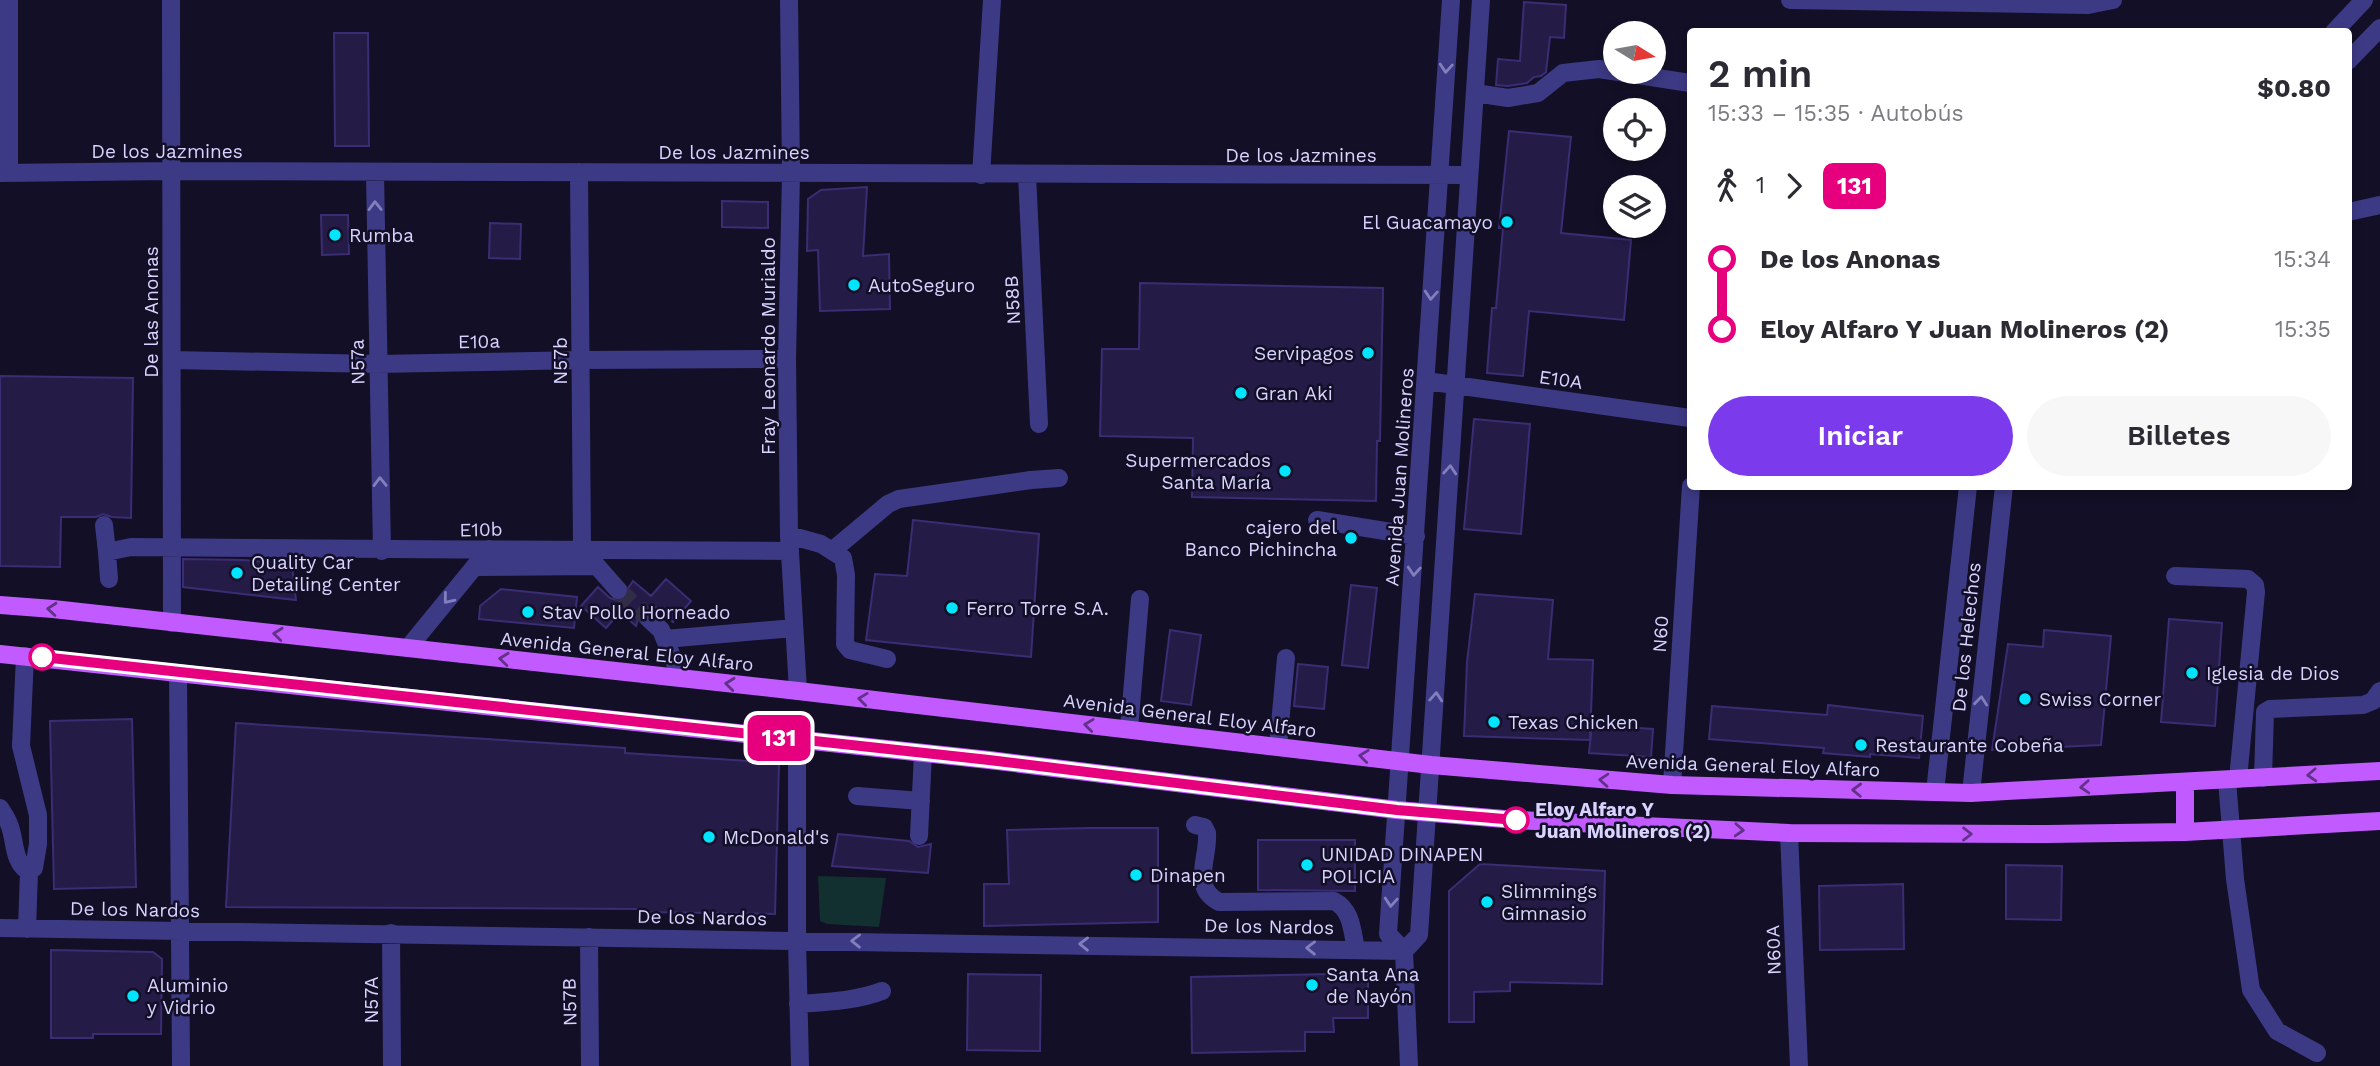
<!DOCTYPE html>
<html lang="es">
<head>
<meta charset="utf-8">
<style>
  body { margin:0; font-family:"Work Sans",sans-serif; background:#f7f7f7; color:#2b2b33; height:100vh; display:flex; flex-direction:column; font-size:26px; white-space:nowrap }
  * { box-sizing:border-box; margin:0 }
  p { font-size:23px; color:#7c7c81 }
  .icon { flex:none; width:38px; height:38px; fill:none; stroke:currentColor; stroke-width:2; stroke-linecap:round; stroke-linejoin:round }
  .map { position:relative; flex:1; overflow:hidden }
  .drawer { position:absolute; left:1687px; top:28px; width:665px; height:462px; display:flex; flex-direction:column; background:#fff; border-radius:7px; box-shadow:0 4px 10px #0003 }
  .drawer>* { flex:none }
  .badge { padding:0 14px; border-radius:10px; font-size:24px; line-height:46px }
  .needle { width:46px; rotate:101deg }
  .buttons { position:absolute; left:1603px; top:21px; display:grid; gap:14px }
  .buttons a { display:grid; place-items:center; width:63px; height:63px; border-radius:50%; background:#fff; box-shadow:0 4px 10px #0003; font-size:35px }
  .map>.badge { position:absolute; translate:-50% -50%; box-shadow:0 0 0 4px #fff }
  .legs { display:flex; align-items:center; gap:10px; height:77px; padding:0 21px; font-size:23px }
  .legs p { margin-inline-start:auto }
  .head { display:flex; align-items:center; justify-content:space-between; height:119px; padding:0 21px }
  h1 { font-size:38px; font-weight:600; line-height:52px }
  .button { display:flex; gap:14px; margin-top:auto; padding:14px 21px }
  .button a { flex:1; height:80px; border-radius:42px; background:#7c3aed; color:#fff; font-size:28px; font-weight:600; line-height:80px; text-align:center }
  .button a+a { background:#f7f7f7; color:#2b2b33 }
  ul { padding:0 21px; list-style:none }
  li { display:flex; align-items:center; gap:24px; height:70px; font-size:26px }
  li i { display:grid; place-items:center; width:10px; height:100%; margin:0 9px; background:currentColor }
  li i::after { content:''; width:18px; height:18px; margin:-9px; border:5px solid; border-radius:50%; background:#fff }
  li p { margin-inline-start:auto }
  li:first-child i { background:linear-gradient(#0000 50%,currentColor 0) }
  li:last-child i { background:linear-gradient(currentColor 50%,#0000 0) }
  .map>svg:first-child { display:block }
  .green { fill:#12302f }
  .building { fill:#241b47; stroke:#3b2d73; stroke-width:2 }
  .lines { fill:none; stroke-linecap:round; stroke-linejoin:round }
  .minor-tunnel { stroke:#312d47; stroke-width:18; stroke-dasharray:18 9; stroke-linecap:butt }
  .minor { stroke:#3d3a85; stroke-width:18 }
  .major { stroke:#c25bff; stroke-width:18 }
  .oneway { stroke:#837fbc }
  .oneway2 { stroke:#623188 }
  .line-1-casing { stroke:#fff; stroke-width:16 }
  .line-1 { stroke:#e6007e; stroke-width:10 }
  .poi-dot { fill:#00e5ff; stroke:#130f26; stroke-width:2.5 }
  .stop-1-dot { fill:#fff; stroke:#e6007e; stroke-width:3.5 }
  .labels { text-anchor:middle; stroke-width:5; stroke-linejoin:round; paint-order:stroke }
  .street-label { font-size:19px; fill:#d9d4ff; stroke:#130f26 }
  .poi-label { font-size:19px; fill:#d9d4ff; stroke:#130f26; text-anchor:start }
  .stop-label { font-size:19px; font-weight:bold; fill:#d9d4ff; stroke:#130f26; text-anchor:start }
</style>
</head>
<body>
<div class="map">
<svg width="2380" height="1066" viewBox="0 0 2380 1066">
  <rect width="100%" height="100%" fill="#130f26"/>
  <path class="green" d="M818 876 886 878 879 927 827 924 820 921Z"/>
  <path class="building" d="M1524 2 1566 5 1564 38 1550 37 1546 72 1541 76 1534 77 1527 83 1508 86 1496 85 1498 59 1520 61Z
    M334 33H368L369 146H335Z
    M1509 131 1571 137 1561 233 1631 240 1624 320 1529 311 1523 376 1487 373 1492 308H1496L1503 228H1499Z
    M867 187 863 256 889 254 890 309 820 311 818 250 807 251 808 199 821 190Z
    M722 201 768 202V228L722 227Z
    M321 215H348L349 254 322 255Z
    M490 223 521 224 520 259 489 258Z
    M1140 283 1383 288 1380 441H1377L1376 501 1192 497 1193 438 1100 436 1102 349H1139Z
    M0 376 133 378 131 518 112 517 103 514 96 517H61L60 567 0 566Z
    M1474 419 1530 424 1521 534 1464 529Z
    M913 520 1039 534 1031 657 866 640 875 574 907 576Z
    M183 559 243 560 292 564 296 600 183 587Z
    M666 579 691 601 673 622 654 606 640 612 636 626 620 612 606 628 581 606 598 587 610 598 620 601 626 598 629 587 633 581 651 596Z
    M1351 585 1377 588 1368 668 1342 665Z
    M501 589 577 597 574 628 479 619 480 606Z
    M1475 594 1553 600 1548 659 1593 660 1590 740 1464 736 1467 662Z
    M2169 619 2222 623 2215 726 2161 722Z
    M1170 630 1201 635 1191 705 1161 701Z
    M2044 630 2111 636 2101 745 1992 750 2008 644 2043 647Z
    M1298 664 1328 667 1324 709 1294 706Z
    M1828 705 1923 716 1919 758 1870 754V757L1823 753 1824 748 1709 739 1712 706 1827 715Z
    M132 719 136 887 54 889 50 721Z
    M236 723 625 748V753L779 763 775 914 640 912V909L226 907Z
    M1592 725 1653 729 1651 757 1589 753Z
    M1089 828H1158V922L984 926V884H1009L1007 830Z
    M838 834 909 841 918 847 931 844 928 873 832 866Z
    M1258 840H1355V891L1258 890Z
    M1480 864 1605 871 1602 984 1510 982V991L1474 992V1022H1449V891Z
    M2006 865 2062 866 2061 920 2006 919Z
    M1903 884 1904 949 1820 950 1819 886Z
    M51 950 153 952 162 959 161 1034H93V1038H51Z
    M968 974 1041 975 1040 1051 967 1050Z
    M1333 974H1368V1018H1333L1334 1032H1305V1051L1192 1053 1191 977Z"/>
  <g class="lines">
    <path class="minor-tunnel" d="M618 590 649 619"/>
    <path class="minor" d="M171 0 172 623
      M789 0 791 174 787 359 789 535 798 691
      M1790 0 2088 5 2113 0
      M2334 32 2364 0
      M2348 61 2380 28
      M1475 93 1508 98 1538 93 1563 73 1599 69 1690 83
      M579 172 582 549 618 590
      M0 173 171 171 1469 175
      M9 173V0
      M375 173 382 551
      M981 175 992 0
      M1027 175 1039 424
      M2348 212 2380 205
      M172 360 378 364 581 360 787 359
      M1426 381 1690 418
      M1317 520 1416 536
      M104 525 107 552
      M789 535 821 544 843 558 846 575 845 644 850 650 887 659
      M833 550 888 504 899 499 1031 480 1059 478
      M474 567 596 566
      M2175 576 2248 579 2255 585 2256 592 2238 779
      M109 579 107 552 131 547C351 550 570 549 790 551
      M649 619 661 630 681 678
      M665 639 794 628
      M408 648 489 549
      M178 673 181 1066
      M1129 729 1140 599
      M797 740V940L800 1066
      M1278 746 1286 658
      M2263 778 2265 712 2270 709 2363 705 2373 701 2380 691
      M2227 780 2235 879 2251 990 2277 1031 2317 1053
      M1672 785 1691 486
      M1935 792 1968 486
      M1971 793 2004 486
      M857 796 921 801
      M0 808C3 813 7 818 9 824 16 840 12 862 29 872L34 868 38 844V815L21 746 25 656
      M1195 825 1204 827 1207 833C1209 859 1190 887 1219 902L1334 901C1352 910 1352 931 1356 949
      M1789 833 1799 1066
      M919 836 923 753
      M0 928 1404 951
      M27 929 29 872
      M391 933 392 1066
      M589 937 590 1066
      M1404 951 1419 935 1481 0
      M798 1004C826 1002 856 1001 882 991
      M1409 1066 1404 951 1388 934 1451 0"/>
    <path class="major" d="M0 605 53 609 798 691 1431 765 1672 785 1971 793 2380 771
      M0 654 989 760 1397 810 1516 820 1789 833 2047 834 2185 832 2380 821
      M2185 832V782"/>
  </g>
  <defs><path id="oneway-chevron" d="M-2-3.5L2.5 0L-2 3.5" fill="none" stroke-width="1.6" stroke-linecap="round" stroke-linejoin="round" transform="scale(1.75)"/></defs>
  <g class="oneway">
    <use href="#oneway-chevron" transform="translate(1446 68) rotate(94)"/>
    <use href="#oneway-chevron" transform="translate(375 206) rotate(-91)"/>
    <use href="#oneway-chevron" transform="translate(1431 295) rotate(94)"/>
    <use href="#oneway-chevron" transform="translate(1450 470) rotate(-86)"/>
    <use href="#oneway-chevron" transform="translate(380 482) rotate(-91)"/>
    <use href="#oneway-chevron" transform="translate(1414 571) rotate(94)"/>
    <use href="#oneway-chevron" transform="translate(448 599) rotate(129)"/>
    <use href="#oneway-chevron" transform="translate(1436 697) rotate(-86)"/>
    <use href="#oneway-chevron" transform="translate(1981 701) rotate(-84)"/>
    <use href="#oneway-chevron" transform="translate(1391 902) rotate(94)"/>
    <use href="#oneway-chevron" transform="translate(856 941) rotate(-179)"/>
    <use href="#oneway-chevron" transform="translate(1084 944) rotate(-179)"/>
    <use href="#oneway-chevron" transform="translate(1311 948) rotate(-179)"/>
  </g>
  <g class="oneway2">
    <use href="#oneway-chevron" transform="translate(52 609) rotate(-175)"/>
    <use href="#oneway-chevron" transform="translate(278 634) rotate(-174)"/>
    <use href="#oneway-chevron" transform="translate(504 659) rotate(-174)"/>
    <use href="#oneway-chevron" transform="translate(730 684) rotate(-174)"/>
    <use href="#oneway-chevron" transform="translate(863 699) rotate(-173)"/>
    <use href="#oneway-chevron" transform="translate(1089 725) rotate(-173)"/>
    <use href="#oneway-chevron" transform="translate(1364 756) rotate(-173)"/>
    <use href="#oneway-chevron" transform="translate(2312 775) rotate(177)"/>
    <use href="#oneway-chevron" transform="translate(1604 780) rotate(-176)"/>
    <use href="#oneway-chevron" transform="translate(2085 787) rotate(177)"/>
    <use href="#oneway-chevron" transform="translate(1857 790) rotate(-178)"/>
    <use href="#oneway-chevron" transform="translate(1739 830) rotate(3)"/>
    <use href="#oneway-chevron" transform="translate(1967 834)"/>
  </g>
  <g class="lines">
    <defs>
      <path id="line-1" d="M42 657 989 760 1397 810 1516 820"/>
    </defs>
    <use href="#line-1" class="line-1-casing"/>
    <use href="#line-1" class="line-1"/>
  </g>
  <g class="poi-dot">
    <circle cx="1507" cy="222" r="7"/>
    <circle cx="335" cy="235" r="7"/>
    <circle cx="854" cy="285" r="7"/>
    <circle cx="1368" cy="353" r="7"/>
    <circle cx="1241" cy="393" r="7"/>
    <circle cx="1285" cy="471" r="7"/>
    <circle cx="1351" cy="538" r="7"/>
    <circle cx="237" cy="573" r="7"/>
    <circle cx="952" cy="608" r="7"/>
    <circle cx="528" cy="612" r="7"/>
    <circle cx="2192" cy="673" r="7"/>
    <circle cx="2025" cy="699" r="7"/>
    <circle cx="1494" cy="722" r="7"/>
    <circle cx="1861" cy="745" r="7"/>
    <circle cx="709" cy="837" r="7"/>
    <circle cx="1307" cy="865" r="7"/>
    <circle cx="1136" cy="875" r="7"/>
    <circle cx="1487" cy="902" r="7"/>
    <circle cx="1312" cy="985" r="7"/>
    <circle cx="133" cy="996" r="7"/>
  </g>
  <g class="stop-1-dot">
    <circle cx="42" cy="657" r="12"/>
    <circle cx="1516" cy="820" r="12"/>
  </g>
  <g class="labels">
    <g class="street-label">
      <text x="167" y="158">De los Jazmines</text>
      <text x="734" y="159">De los Jazmines</text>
      <text x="1301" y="162">De los Jazmines</text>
      <text transform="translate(1012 300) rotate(-93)" y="7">N58B</text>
      <text transform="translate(151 312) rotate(-90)" y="7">De las Anonas</text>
      <text transform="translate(479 341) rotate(-1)" y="7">E10a</text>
      <text transform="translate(768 346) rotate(-90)" y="7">Fray Leonardo Murialdo</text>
      <text transform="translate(560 361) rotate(-90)" y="7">N57b</text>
      <text transform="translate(357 362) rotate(-91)" y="7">N57a</text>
      <text transform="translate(1561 379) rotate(8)" y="7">E10A</text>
      <text transform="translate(1399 477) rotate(-86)" y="7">Avenida Juan Molineros</text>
      <text transform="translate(481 529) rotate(-1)" y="7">E10b</text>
      <text transform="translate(1660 634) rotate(-86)" y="7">N60</text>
      <text transform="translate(1966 637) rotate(-84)" y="7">De los Helechos</text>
      <text transform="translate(627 651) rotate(6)" y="7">Avenida General Eloy Alfaro</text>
      <text transform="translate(1190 715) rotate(7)" y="7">Avenida General Eloy Alfaro</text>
      <text transform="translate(1753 765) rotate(2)" y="7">Avenida General Eloy Alfaro</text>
      <text transform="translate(135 909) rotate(1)" y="7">De los Nardos</text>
      <text transform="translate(702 917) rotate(1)" y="7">De los Nardos</text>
      <text transform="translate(1269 926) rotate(1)" y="7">De los Nardos</text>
      <text transform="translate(1773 950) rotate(-92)" y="7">N60A</text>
      <text transform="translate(371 1000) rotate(-90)" y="7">N57A</text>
      <text transform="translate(569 1002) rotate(-91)" y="7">N57B</text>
    </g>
    <g class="poi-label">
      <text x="1493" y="229" text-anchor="end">El Guacamayo</text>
      <text x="349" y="242">Rumba</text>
      <text x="868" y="292">AutoSeguro</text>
      <text x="1354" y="360" text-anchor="end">Servipagos</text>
      <text x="1255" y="400">Gran Aki</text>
      <text x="1271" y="467" text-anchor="end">Supermercados<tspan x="1271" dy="22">Santa María</tspan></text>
      <text x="1337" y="534" text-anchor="end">cajero del<tspan x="1337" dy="22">Banco Pichincha</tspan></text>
      <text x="251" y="569">Quality Car<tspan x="251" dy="22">Detailing Center</tspan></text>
      <text x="966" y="615">Ferro Torre S.A.</text>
      <text x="542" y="619">Stav Pollo Horneado</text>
      <text x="2206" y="680">Iglesia de Dios</text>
      <text x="2039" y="706">Swiss Corner</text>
      <text x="1508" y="729">Texas Chicken</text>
      <text x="1875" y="752">Restaurante Cobeña</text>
      <text x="723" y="844">McDonald's</text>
      <text x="1321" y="861">UNIDAD DINAPEN<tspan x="1321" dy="22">POLICIA</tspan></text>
      <text x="1150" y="882">Dinapen</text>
      <text x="1501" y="898">Slimmings<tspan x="1501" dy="22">Gimnasio</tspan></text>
      <text x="1326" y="981">Santa Ana<tspan x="1326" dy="22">de Nayón</tspan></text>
      <text x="147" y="992">Aluminio<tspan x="147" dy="22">y Vidrio</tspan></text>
    </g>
    <g class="stop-label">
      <text x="1535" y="816">Eloy Alfaro Y<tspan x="1535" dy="22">Juan Molineros (2)</tspan></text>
    </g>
  </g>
</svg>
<div class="buttons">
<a><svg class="needle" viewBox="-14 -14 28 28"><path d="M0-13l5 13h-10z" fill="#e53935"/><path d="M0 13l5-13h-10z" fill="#7c7c81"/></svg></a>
<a><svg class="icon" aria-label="locate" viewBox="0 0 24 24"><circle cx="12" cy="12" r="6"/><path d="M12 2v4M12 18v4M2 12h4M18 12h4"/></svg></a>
<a><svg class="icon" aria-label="layers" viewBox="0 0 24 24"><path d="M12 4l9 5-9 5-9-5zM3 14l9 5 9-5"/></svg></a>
</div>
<b class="badge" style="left:779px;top:738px;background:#e6007e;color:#fff">131</b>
<section class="drawer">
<div class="head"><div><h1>2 min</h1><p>15:33 – 15:35 · Autobús</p></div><b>$0.80</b></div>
<div class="legs"><svg class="icon" aria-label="walk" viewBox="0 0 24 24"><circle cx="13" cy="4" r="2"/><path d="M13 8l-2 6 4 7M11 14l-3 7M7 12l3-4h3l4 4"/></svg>1<svg class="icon" aria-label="forward" viewBox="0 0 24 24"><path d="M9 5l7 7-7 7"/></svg><b class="badge" style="background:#e6007e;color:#fff">131</b></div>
<ul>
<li><i style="color:#e6007e"></i><b>De los Anonas</b><p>15:34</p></li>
<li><i style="color:#e6007e"></i><b>Eloy Alfaro Y Juan Molineros (2)</b><p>15:35</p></li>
</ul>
<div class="button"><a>Iniciar</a><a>Billetes</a></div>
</section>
</div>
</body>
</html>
